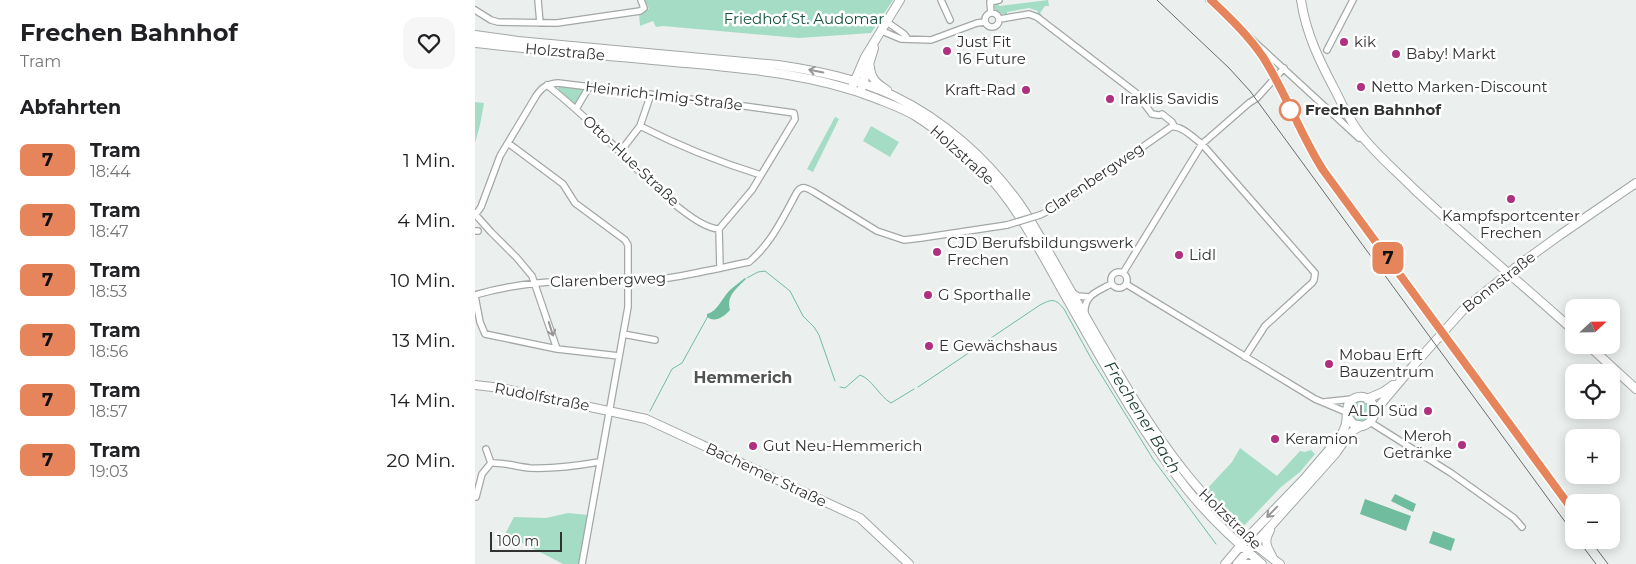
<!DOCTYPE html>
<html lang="de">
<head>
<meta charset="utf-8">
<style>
  body { margin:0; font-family:Montserrat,sans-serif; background:#f6f6f6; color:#202124; height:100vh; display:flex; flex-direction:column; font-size:19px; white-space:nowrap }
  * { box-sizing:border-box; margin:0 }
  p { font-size:16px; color:#757577 }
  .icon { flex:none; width:28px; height:28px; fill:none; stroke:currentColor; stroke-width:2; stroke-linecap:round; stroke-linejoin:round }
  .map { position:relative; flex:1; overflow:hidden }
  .sheet { display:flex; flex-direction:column; background:#fff; width:475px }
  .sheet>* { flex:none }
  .badge { padding:0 10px; border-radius:8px; font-size:18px; line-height:32px }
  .needle { width:32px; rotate:68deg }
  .tools { position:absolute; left:1090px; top:299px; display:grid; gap:10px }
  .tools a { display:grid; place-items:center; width:55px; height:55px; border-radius:10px; background:#fff; box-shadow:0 2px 12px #0003; font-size:25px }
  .scale { position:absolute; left:15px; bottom:12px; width:72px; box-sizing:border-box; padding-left:5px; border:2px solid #313232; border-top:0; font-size:14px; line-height:18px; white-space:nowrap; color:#313232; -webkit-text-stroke:4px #fff; paint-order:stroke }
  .map>.badge { position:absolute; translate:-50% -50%; box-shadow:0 0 0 2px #fff }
  h2 { padding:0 20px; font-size:19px; line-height:45px }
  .round { display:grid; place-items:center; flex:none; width:52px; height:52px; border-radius:15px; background:#f6f6f6 }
  .head { display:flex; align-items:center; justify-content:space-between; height:85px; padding:0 20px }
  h1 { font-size:24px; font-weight:700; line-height:38px }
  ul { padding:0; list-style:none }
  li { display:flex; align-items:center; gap:15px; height:60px; padding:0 20px }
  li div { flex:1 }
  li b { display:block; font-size:19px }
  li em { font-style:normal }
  li .badge { min-width:55px; font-weight:700; text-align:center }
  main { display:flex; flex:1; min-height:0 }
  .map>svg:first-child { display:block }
  .green { fill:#a5dcc5 }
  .water { fill:#70bc9f }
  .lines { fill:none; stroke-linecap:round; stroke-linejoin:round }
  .stream { stroke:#70bc9f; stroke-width:1 }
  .street-casing { stroke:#a3a8a6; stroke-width:8 }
  .secondary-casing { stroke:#a3a8a6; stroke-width:10 }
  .street { stroke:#fff; stroke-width:5.5 }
  .secondary { stroke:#fff; stroke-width:8 }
  .tram { stroke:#6a6c6c; stroke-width:1 }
  .rail { stroke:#6a6c6c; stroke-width:1 }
  .street-bridge-casing { stroke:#a3a8a6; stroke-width:8; stroke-linecap:butt }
  .street-bridge { stroke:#fff; stroke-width:5.5 }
  .oneway { stroke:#989898 }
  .line-casing { stroke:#fff; stroke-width:11 }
  .line { stroke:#e6855c; stroke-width:8 }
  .poi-dot { fill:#af307e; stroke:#fff; stroke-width:2 }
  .stop-dot { fill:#fff; stroke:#e6855c; stroke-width:2.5 }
  .labels { text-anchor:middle; stroke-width:5; stroke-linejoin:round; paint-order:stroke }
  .park-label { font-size:15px; fill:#165340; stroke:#fff }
  .poi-label { font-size:15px; fill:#313232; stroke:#fff; text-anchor:start }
  .street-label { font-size:15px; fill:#313232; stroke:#fff }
  .stop-label { font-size:15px; font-weight:bold; fill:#313232; stroke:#fff; text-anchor:start }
  .neighbourhood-label { font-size:16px; font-weight:bold; fill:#505452; stroke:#fff }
  .water-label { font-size:16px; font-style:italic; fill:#183b2e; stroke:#fff }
</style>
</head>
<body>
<main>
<section class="sheet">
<div class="head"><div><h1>Frechen Bahnhof</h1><p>Tram</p></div><a class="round"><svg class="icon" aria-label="heart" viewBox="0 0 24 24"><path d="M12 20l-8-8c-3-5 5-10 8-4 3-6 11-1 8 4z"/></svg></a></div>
<h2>Abfahrten</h2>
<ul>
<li><span class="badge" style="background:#e6855c;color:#111">7</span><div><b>Tram</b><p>18:44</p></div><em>1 Min.</em></li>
<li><span class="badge" style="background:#e6855c;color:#111">7</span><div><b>Tram</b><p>18:47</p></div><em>4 Min.</em></li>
<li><span class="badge" style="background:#e6855c;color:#111">7</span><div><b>Tram</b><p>18:53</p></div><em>10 Min.</em></li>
<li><span class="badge" style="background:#e6855c;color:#111">7</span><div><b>Tram</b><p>18:56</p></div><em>13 Min.</em></li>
<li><span class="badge" style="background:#e6855c;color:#111">7</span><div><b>Tram</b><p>18:57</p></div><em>14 Min.</em></li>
<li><span class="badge" style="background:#e6855c;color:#111">7</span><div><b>Tram</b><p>19:03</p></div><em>20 Min.</em></li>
</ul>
</section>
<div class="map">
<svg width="1161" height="564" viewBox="0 0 1161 564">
  <rect width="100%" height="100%" fill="#ebf0ee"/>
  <path class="green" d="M170 0H418L396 33 324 38 188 26 181 27 178 21 165 26 164 12 174 9Z
    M573 0 574 6H570L565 13 567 15 566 16 562 14 563 11 554 8 532 12V15C526 15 517 10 519 3L523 2 524 6Z
    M86 86 106 89 109 92 102 103 100 104 84 92 83 88Z
    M0 102 9 103 5 125 0 143Z
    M360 117 364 119 338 172 332 169Z
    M396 126 424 142 415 157 388 141Z
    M874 411a11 11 0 1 1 22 0a11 11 0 1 1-22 0Z
    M765 448 802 476 825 451 830 452 836 450 840 454 825 472 806 487 766 529 730 491 757 462Z
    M93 513 113 515 104 564H88L30 534 39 517 71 518Z"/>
  <path class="water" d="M270 278 271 279C261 289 251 296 255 310 249 317 240 323 232 317V314C243 311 247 298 254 291 259 286 265 282 270 278Z
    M920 494 941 504 938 512 916 501Z
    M890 499 936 516 931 531 885 514Z
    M958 531 980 539 976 551 954 543Z"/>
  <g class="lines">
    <path class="stream" d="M272 278 283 272 290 271 315 291 328 316 339 327 344 335 360 381
      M365 387 370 388 385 375C397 379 404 396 416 403L439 389
      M443 387 565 305C577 299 580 298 589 309L617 360 678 459 741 544
      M175 411 197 369 207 363 233 316"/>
    <defs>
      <path id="street" d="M63 0 65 23
        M466 0 475 20
        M734 0 884 138
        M0 10 16 20 23 22 82 23 165 11 169 8 166 0
        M510 20a7 7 0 1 1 14 0a7 7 0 1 1-14 0Z
        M516 13 515 2 524 0
        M525 19 554 14 562 17 661 93 677 114 683 115
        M412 22 429 34 432 38
        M407 31 426 39 456 40 502 23 510 22
        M852 50 878 0
        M72 85C92 101 111 118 129 136 152 158 214 228 244 229
        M101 109 114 87
        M685 115 687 114 697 122 699 126
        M165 126C204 146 244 162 286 175
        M33 143 88 184 100 203 150 240 153 245V307L107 564
        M145 152 165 126 176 94
        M0 214 16 232 42 258 57 276 82 349 144 356
        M1 214 6 207 25 156 61 96C67 87 72 84 83 83L247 103 319 113 320 119 277 190 244 229 245 268
        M565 215 582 207 696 127C707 125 718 138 727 144L840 273 839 280 837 283 790 326 770 357
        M0 231H3
        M636 280a8 8 0 1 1 16 0a8 8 0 1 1-16 0Z
        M648 273 727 144 774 103 782 98 809 68
        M651 284 840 399 871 412
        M597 292 603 296 614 297
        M0 295C31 286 61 282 94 281 114 281 134 283 155 282 195 280 235 270 274 262 296 244 309 216 322 192 327 185 332 188 339 192L402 231 429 240 446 238 532 225
        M0 296 5 322 10 334 82 349
        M610 315C608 295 622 292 636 284
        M148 334 180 340
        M849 402 877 399
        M895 422 976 473 1039 518 1047 527
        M11 449 16 463
        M1 497 7 474 16 463C29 462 42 467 55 468 79 469 101 466 124 462"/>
      <path id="secondary" d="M826 0C831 34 845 62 861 92 868 107 876 122 886 135 902 155 921 171 939 189 991 238 1046 283 1099 331
        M0 35 43 41 303 65C343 71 383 79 419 96 469 120 512 159 544 203 558 223 569 244 581 265 602 302 623 339 645 376 687 447 737 516 805 564
        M0 43C63 50 126 55 189 61 261 68 333 72 400 98 415 104 430 109 442 117 464 131 484 148 503 165 541 202 565 251 591 297 628 362 664 429 711 488 733 516 760 541 787 564
        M395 67C396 79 402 84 412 90
        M378 85 390 57 425 0
        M387 87 399 48
        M1113 345 1161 389
        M0 385 26 388 171 419 385 518 434 564
        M892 399 908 392 918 385
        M900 411 938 366 988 310 1045 264 1085 235 1161 183
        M795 530C789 541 791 546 797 556
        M750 564 772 538 829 479 865 437C868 432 870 428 871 423 873 414 869 403 880 398 898 391 909 418 888 426L878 424 872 416
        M762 564 861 453C868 443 874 431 886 426
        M771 564H778"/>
    </defs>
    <use href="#street" class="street-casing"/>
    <use href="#secondary" class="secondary-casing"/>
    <use href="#street" class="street"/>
    <use href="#secondary" class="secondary"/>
    <path class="tram" d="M732 0C750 17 767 33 781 54 806 91 821 134 846 171L1099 517
      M1115 540 1133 564"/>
    <path class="rail" d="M682 0 754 68 775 91 1099 534
      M1103 540 1121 564"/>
    <defs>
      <path id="street-bridge" d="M532 225 565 215"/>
    </defs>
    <use href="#street-bridge" class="street-bridge-casing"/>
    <use href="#street-bridge" class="street-bridge"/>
  </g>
  <defs><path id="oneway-shaft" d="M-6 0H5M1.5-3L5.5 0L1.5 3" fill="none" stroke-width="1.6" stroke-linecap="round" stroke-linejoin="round" transform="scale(1.25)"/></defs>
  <g class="oneway">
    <use href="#oneway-shaft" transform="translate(341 71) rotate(-168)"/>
    <use href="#oneway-shaft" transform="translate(76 329) rotate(72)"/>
    <use href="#oneway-shaft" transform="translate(797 512) rotate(134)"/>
  </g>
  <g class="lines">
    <defs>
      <path id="line" d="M736 0C755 18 773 35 788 57 811 93 825 134 848 170L1099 512"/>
    </defs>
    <use href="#line" class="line-casing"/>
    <use href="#line" class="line"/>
  </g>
  <g class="poi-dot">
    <circle cx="869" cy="42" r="5"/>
    <circle cx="472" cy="51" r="5"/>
    <circle cx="921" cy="54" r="5"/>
    <circle cx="886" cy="87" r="5"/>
    <circle cx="551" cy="90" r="5"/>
    <circle cx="635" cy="99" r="5"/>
    <circle cx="1036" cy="199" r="5"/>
    <circle cx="462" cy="252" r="5"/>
    <circle cx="704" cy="255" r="5"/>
    <circle cx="453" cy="295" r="5"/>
    <circle cx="454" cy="346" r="5"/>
    <circle cx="854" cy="364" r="5"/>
    <circle cx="953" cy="411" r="5"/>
    <circle cx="800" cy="439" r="5"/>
    <circle cx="987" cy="445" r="5"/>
    <circle cx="278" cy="446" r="5"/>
  </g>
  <circle class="stop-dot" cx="815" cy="110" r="10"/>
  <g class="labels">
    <g class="park-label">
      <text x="329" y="24">Friedhof St. Audomar</text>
    </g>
    <g class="poi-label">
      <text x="482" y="47">Just Fit<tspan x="482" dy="17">16 Future</tspan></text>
      <text x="879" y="47">kik</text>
      <text x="931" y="59">Baby! Markt</text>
      <text x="896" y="92">Netto Marken-Discount</text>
      <text x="541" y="95" text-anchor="end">Kraft-Rad</text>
      <text x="645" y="104">Iraklis Savidis</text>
      <text x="1036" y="221" text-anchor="middle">Kampfsportcenter<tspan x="1036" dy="17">Frechen</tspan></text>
      <text x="472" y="248">CJD Berufsbildungswerk<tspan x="472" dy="17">Frechen</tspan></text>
      <text x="714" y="260">Lidl</text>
      <text x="463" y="300">G Sporthalle</text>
      <text x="464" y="351">E Gewächshaus</text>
      <text x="864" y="360">Mobau Erft<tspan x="864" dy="17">Bauzentrum</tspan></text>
      <text x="943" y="416" text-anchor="end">ALDI Süd</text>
      <text x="977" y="441" text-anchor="end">Meroh<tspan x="977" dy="17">Getränke</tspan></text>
      <text x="810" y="444">Keramion</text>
      <text x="288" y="451">Gut Neu-Hemmerich</text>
    </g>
    <g class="street-label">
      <text transform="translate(90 52) rotate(5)" y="5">Holzstraße</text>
      <text transform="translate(189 96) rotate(7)" y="5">Heinrich-Imig-Straße</text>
      <text transform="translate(487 155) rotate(42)" y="5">Holzstraße</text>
      <text transform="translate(156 161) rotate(43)" y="5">Otto-Hue-Straße</text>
      <text transform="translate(619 179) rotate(-34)" y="5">Clarenbergweg</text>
      <text transform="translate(133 280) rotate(-2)" y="5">Clarenbergweg</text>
      <text transform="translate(1024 282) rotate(-38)" y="5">Bonnstraße</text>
      <text transform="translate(67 397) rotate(11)" y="5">Rudolfstraße</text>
      <text transform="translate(291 475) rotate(25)" y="5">Bachemer Straße</text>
      <text transform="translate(755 519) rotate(44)" y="5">Holzstraße</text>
    </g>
    <g class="stop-label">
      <text x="830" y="115">Frechen Bahnhof</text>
    </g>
    <g class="neighbourhood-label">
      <text x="268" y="383">Hemmerich</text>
    </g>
    <g class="water-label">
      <text transform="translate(668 417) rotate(58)" y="6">Frechener Bach</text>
    </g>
  </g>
</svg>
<div class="tools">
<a><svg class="needle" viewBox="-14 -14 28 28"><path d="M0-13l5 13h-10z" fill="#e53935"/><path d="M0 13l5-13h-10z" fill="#757577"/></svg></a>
<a><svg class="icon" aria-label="locate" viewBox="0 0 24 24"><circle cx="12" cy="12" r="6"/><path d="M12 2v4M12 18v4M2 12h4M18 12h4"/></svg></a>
<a>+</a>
<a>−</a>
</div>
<div class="scale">100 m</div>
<b class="badge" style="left:913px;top:258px;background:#e6855c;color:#111">7</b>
</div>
</main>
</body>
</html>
